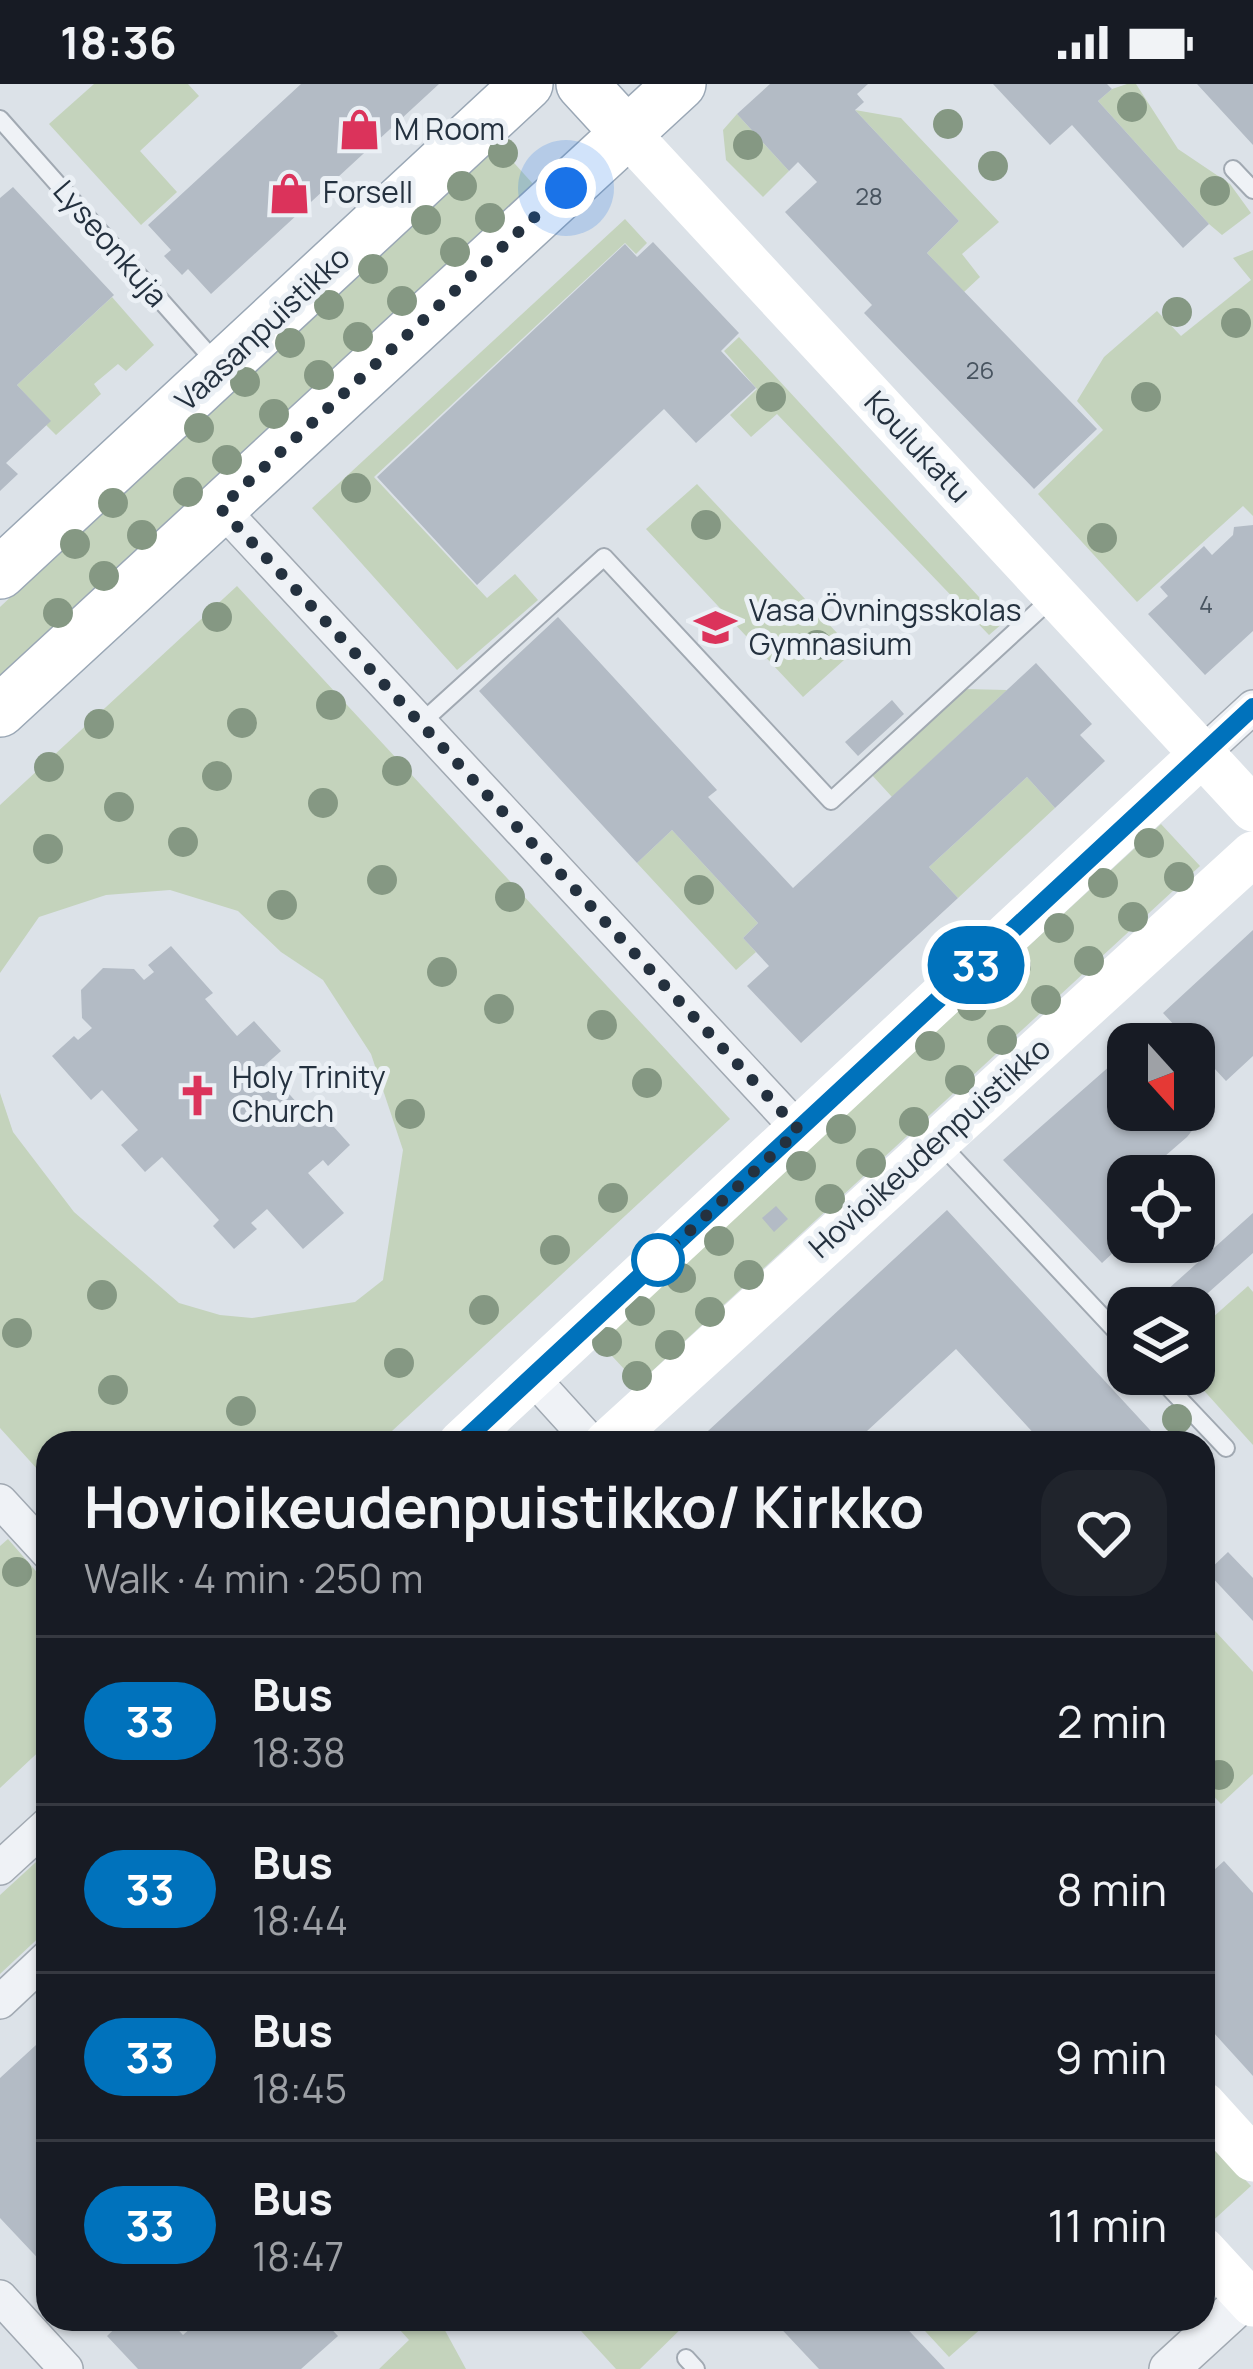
<!DOCTYPE html>
<html lang="en">
<head>
<meta charset="utf-8">
<style>
  body { margin:0; font-family:Manrope,sans-serif; background:#20242c; color:#f1f3f6; height:100vh; display:flex; flex-direction:column; font-size:45px; white-space:nowrap }
  * { box-sizing:border-box; margin:0 }
  p { font-size:39px; color:#9ea1a6 }
  .icon { flex:none; width:66px; height:66px; fill:none; stroke:currentColor; stroke-width:2; stroke-linecap:round; stroke-linejoin:round }
  .map { position:relative; flex:1; overflow:hidden }
  .panel { position:absolute; left:36px; top:1347px; width:1179px; height:900px; display:flex; flex-direction:column; background:#171b24; border-radius:36px; box-shadow:0 3px 9px #0004 }
  .panel>* { flex:none }
  .badge { padding:0 24px; border-radius:39px; font-size:42px; line-height:78px }
  .needle { width:78px; rotate:159deg }
  .controls { position:absolute; left:1107px; top:939px; display:grid; gap:24px }
  .controls a { display:grid; place-items:center; width:108px; height:108px; border-radius:24px; background:#171b24; box-shadow:0 3px 9px #0004; font-size:60px }
  .you { position:absolute; width:60px; height:60px; margin:-30px; border:9px solid #fff; border-radius:50%; background:#1a73e8; box-shadow:0 0 0 18px #1a73e833 }
  .map>.badge { position:absolute; translate:-50% -50%; box-shadow:0 0 0 6px #fff }
  .round { display:grid; place-items:center; flex:none; width:126px; height:126px; border-radius:36px; background:#20242c }
  .overview { display:flex; align-items:center; justify-content:space-between; height:204px; padding:0 48px }
  h1 { font-size:57px; font-weight:700; line-height:90px }
  ul { padding:0; list-style:none }
  li { display:flex; align-items:center; gap:36px; height:168px; padding:0 48px; border-top:3px solid #363941 }
  li div { flex:1 }
  li b { display:block; font-size:45px }
  li em { font-style:normal }
  li .badge { min-width:132px; font-weight:700; text-align:center }
  .status { display:flex; justify-content:space-between; align-items:center; height:84px; padding:0 60px; background:#171b24; direction:ltr }
  .status svg { height:33px; fill:currentColor }
  .map>svg:first-child { display:block }
  .green { fill:#c4d3bc }
  .building { fill:#b3bbc5 }
  .lines { fill:none; stroke-linecap:round; stroke-linejoin:round }
  .service-casing { stroke:#a1a9b2; stroke-width:20 }
  .minor-casing { stroke:#a1a9b2; stroke-width:36 }
  .tertiary-casing { stroke:#a1a9b2; stroke-width:42 }
  .primary-casing { stroke:#9aa7b5; stroke-width:54 }
  .service { stroke:#eff2f6; stroke-width:16 }
  .minor { stroke:#eff2f6; stroke-width:33 }
  .tertiary { stroke:#eff2f6; stroke-width:39 }
  .secondary { stroke:#fff; stroke-width:45 }
  .primary { stroke:#fff; stroke-width:51 }
  .tree { fill:#859883 }
  .line-casing { stroke:#fff; stroke-width:27 }
  .line { stroke:#0072bc; stroke-width:18 }
  .walk { stroke:#24313f; stroke-width:12; stroke-dasharray:0 21.6 }
  .stop-dot { fill:#fff; stroke:#0072bc; stroke-width:6 }
  .labels { text-anchor:middle; stroke-width:10; stroke-linejoin:round; paint-order:stroke }
  .number-label { font-size:24px; fill:#485460 }
  .poi-label { font-size:30px; fill:#24313f; stroke:#ebf0f5; text-anchor:start }
  .street-label { font-size:30px; fill:#24313f; stroke:#ebf0f5 }
</style>
</head>
<body>
<div class="status"><b>18:36</b><svg viewBox="0 0 49 12"><path d="M0 12V9h3v3zM5 12V6h3v6zM10 12V3h3v9zM15 12V0h3v12zM26 1h20v11H26zM47 4h2v5h-2z"/></svg></div>
<div class="map">
<svg width="1253" height="2285" viewBox="0 0 1253 2285">
  <rect width="100%" height="100%" fill="#dce2e8"/>
  <path class="green" d="M94 0H188L199 12 140 67 177 108 141 141 49 40Z
    M1127 0H1136L1178 65 1230 100 1251 129 1222 151 1209 140 1098 17 1112 5Z
    M855 26 901 34 999 138 962 170 980 193 964 208 927 169 959 137Z
    M737 30 789 87 763 113 726 76 723 46Z
    M495 58 534 101 0 602V523Z
    M625 135 647 159 636 170 625 159 374 393 487 514 515 490 538 516 457 586 312 424Z
    M1253 166V432L1243 422 1137 518 1038 410 1103 346 1077 317 1104 273 1157 227 1181 252 1251 196 1233 174Z
    M112 213 154 261 126 287 118 280 94 300 101 310 56 351 46 341 50 337 17 301Z
    M739 253 1003 539 989 551 777 330 751 353 730 331 757 305 724 267Z
    M697 400 854 567 803 613 646 445Z
    M237 502 730 1035 379 1359H48V1397L0 1344V1009L13 1048 74 1128 179 1219 220 1231 252 1234 355 1218 383 1196 403 1066 371 970 323 896 281 868 238 827 170 806 106 811 39 833 0 889V721Z
    M964 605 1007 606 892 713 871 690Z
    M1027 693 1055 724 958 814 929 783Z
    M1161 740 1200 782 638 1300 599 1258Z
    M672 746 758 839 743 854 756 868 736 886 637 779Z
    M1248 1202 1253 1208V1361L1189 1290H1194V1250Z
    M8 1455 48 1501V1659L0 1704V1462Z
    M1203 1534 1253 1588V1690L1221 1720 1203 1701Z
    M48 1767V1845L0 1890V1811Z
    M1203 2051 1251 2102 1207 2142 1203 2137Z
    M390 2235H445L441 2239 466 2285H379L409 2256Z
    M570 2235H691L640 2285H616Z
    M914 2235H992L949 2273Z"/>
  <path class="building" d="M301 0H439L211 210 188 185 182 191 164 172 171 166 148 141Z
    M770 0H868L857 10 864 18 855 26 959 137 927 169 1097 345 1034 405 864 229 872 221 785 128 817 98 798 78 789 87 737 30Z
    M993 0H1107L1112 5 1098 17 1209 140 1183 164 1072 41 1050 61Z
    M1197 0H1253V61Z
    M13 103 114 211 17 301 51 337 6 379 18 390 0 407V114Z
    M653 158 739 249 721 267 756 304 696 359 664 325 477 501 377 393 625 160 637 173Z
    M1253 441V547L1205 591 1148 530 1168 512 1160 503 1204 462 1212 471 1233 451 1234 443Z
    M558 533 717 706 708 713 793 804 1036 579 1092 640 1080 651 1105 677 1055 724 1027 693 929 783 958 814 801 959 747 902 769 882 743 854 758 839 672 746 637 779 479 607Z
    M892 616 904 630 858 672 845 658Z
    M1253 846V972L1226 997 1163 929Z
    M171 862 213 909 205 915 237 952 254 937 281 967 264 982 317 1041 325 1033 350 1061 328 1082 323 1076 308 1089 344 1129 303 1165 267 1125 251 1139 257 1145 234 1165 213 1142 219 1136 162 1073 145 1088 121 1061 138 1046 102 1006 91 1016 52 972 74 952 78 956 92 944 82 934 81 906 103 884 134 885 144 896 154 888 148 881Z
    M1128 966V1026H1192L1198 1039 1187 1053 1142 1092H1128V1104L1123 1108 1128 1113V1155L1102 1179 1003 1076Z
    M776 1122 788 1135 774 1148 762 1134Z
    M947 1126 1162 1359H1033L1038 1354 956 1265 854 1359H695Z
    M1253 1129V1169L1191 1224H1147Z
    M1228 1468 1253 1494V1537L1207 1488Z
    M1224 1777 1253 1809V1992L1203 1937V1796Z
    M48 1950V2185L0 2134V1994Z
    M125 2235H168L183 2251 201 2235H322L338 2252 301 2285H138L107 2252Z
    M772 2235H898L945 2285H819Z"/>
  <g class="lines">
    <defs>
      <path id="service" d="M0 35 218 281
        M1233 85 1253 106
        M421 639 604 473 831 717 1053 513
        M939 1058 1128 1260
        M1156 1290 1226 1364
        M686 2274 696 2285"/>
      <path id="minor" d="M221 424 799 1046
        M1202 670 1253 623
        M532 1293 592 1359
        M0 1417 48 1469
        M0 1784 48 1740
        M0 1918 48 1873
        M0 2213 66 2285"/>
      <path id="tertiary" d="M1169 2285 1253 2208"/>
      <path id="primary" d="M582 0 627 49
        M0 489 527 0
        M0 627 680 0"/>
    </defs>
    <use href="#service" class="service-casing"/>
    <use href="#minor" class="minor-casing"/>
    <use href="#tertiary" class="tertiary-casing"/>
    <use href="#primary" class="primary-casing"/>
    <use href="#service" class="service"/>
    <use href="#minor" class="minor"/>
    <use href="#tertiary" class="tertiary"/>
    <path class="secondary" d="M627 49 1253 725
      M461 1359 1202 670
      M607 1359 1253 770
      M1203 2020 1253 2075
      M1203 2166 1253 2220"/>
    <use href="#primary" class="primary"/>
  </g>
  <g class="tree">
    <circle cx="1132" cy="23" r="15"/>
    <circle cx="948" cy="40" r="15"/>
    <circle cx="748" cy="61" r="15"/>
    <circle cx="503" cy="69" r="15"/>
    <circle cx="993" cy="82" r="15"/>
    <circle cx="462" cy="102" r="15"/>
    <circle cx="1215" cy="107" r="15"/>
    <circle cx="490" cy="134" r="15"/>
    <circle cx="426" cy="136" r="15"/>
    <circle cx="455" cy="168" r="15"/>
    <circle cx="373" cy="185" r="15"/>
    <circle cx="402" cy="217" r="15"/>
    <circle cx="329" cy="221" r="15"/>
    <circle cx="1177" cy="228" r="15"/>
    <circle cx="1236" cy="239" r="15"/>
    <circle cx="358" cy="253" r="15"/>
    <circle cx="290" cy="259" r="15"/>
    <circle cx="319" cy="291" r="15"/>
    <circle cx="245" cy="298" r="15"/>
    <circle cx="771" cy="313" r="15"/>
    <circle cx="1146" cy="313" r="15"/>
    <circle cx="274" cy="330" r="15"/>
    <circle cx="199" cy="344" r="15"/>
    <circle cx="227" cy="376" r="15"/>
    <circle cx="356" cy="404" r="15"/>
    <circle cx="188" cy="408" r="15"/>
    <circle cx="113" cy="419" r="15"/>
    <circle cx="706" cy="441" r="15"/>
    <circle cx="142" cy="451" r="15"/>
    <circle cx="1102" cy="454" r="15"/>
    <circle cx="75" cy="460" r="15"/>
    <circle cx="104" cy="492" r="15"/>
    <circle cx="58" cy="529" r="15"/>
    <circle cx="217" cy="533" r="15"/>
    <circle cx="817" cy="561" r="15"/>
    <circle cx="331" cy="621" r="15"/>
    <circle cx="242" cy="639" r="15"/>
    <circle cx="99" cy="640" r="15"/>
    <circle cx="49" cy="683" r="15"/>
    <circle cx="397" cy="687" r="15"/>
    <circle cx="217" cy="692" r="15"/>
    <circle cx="323" cy="719" r="15"/>
    <circle cx="119" cy="723" r="15"/>
    <circle cx="183" cy="758" r="15"/>
    <circle cx="1149" cy="759" r="15"/>
    <circle cx="48" cy="765" r="15"/>
    <circle cx="1179" cy="793" r="15"/>
    <circle cx="382" cy="796" r="15"/>
    <circle cx="1103" cy="799" r="15"/>
    <circle cx="699" cy="806" r="15"/>
    <circle cx="510" cy="813" r="15"/>
    <circle cx="282" cy="821" r="15"/>
    <circle cx="1133" cy="833" r="15"/>
    <circle cx="1059" cy="844" r="15"/>
    <circle cx="1089" cy="877" r="15"/>
    <circle cx="1016" cy="882" r="15"/>
    <circle cx="442" cy="888" r="15"/>
    <circle cx="1046" cy="916" r="15"/>
    <circle cx="972" cy="922" r="15"/>
    <circle cx="499" cy="925" r="15"/>
    <circle cx="602" cy="941" r="15"/>
    <circle cx="1002" cy="956" r="15"/>
    <circle cx="930" cy="962" r="15"/>
    <circle cx="960" cy="996" r="15"/>
    <circle cx="647" cy="999" r="15"/>
    <circle cx="410" cy="1030" r="15"/>
    <circle cx="914" cy="1038" r="15"/>
    <circle cx="841" cy="1045" r="15"/>
    <circle cx="871" cy="1079" r="15"/>
    <circle cx="801" cy="1082" r="15"/>
    <circle cx="613" cy="1114" r="15"/>
    <circle cx="830" cy="1115" r="15"/>
    <circle cx="719" cy="1157" r="15"/>
    <circle cx="555" cy="1166" r="15"/>
    <circle cx="749" cy="1191" r="15"/>
    <circle cx="681" cy="1194" r="15"/>
    <circle cx="102" cy="1211" r="15"/>
    <circle cx="484" cy="1226" r="15"/>
    <circle cx="640" cy="1227" r="15"/>
    <circle cx="710" cy="1228" r="15"/>
    <circle cx="17" cy="1249" r="15"/>
    <circle cx="607" cy="1258" r="15"/>
    <circle cx="670" cy="1261" r="15"/>
    <circle cx="399" cy="1279" r="15"/>
    <circle cx="637" cy="1292" r="15"/>
    <circle cx="113" cy="1306" r="15"/>
    <circle cx="241" cy="1327" r="15"/>
    <circle cx="1177" cy="1335" r="15"/>
    <circle cx="17" cy="1488" r="15"/>
    <circle cx="1219" cy="1691" r="15"/>
  </g>
  <g class="lines">
    <defs>
      <path id="line" d="M461 1359 1253 623"/>
    </defs>
    <use href="#line" class="line-casing"/>
    <use href="#line" class="line"/>
    <path class="walk" d="M566 104 220 424 799 1046 658 1176"/>
  </g>
  <defs>
    <symbol id="shop-bare" viewBox="-9 -9 18 18"><path d="M-5-2.5h2.3a2.7 3.5 0 0 1 5.4 0H5L5.5 6h-11ZM-1.5-2.5h3a1.5 2.3 0 0 0-3 0Z" fill="#db335b" stroke="#ebf0f5" stroke-width="2.5" paint-order="stroke"/></symbol>
    <symbol id="school-bare" viewBox="-9 -9 18 18"><path d="M0-5L7-2L0 1L-7-2ZM-4 1L0 2.5L4 1V4Q0 6-4 4Z" fill="#db335b" stroke="#ebf0f5" stroke-width="2.5" paint-order="stroke"/></symbol>
    <symbol id="church-bare" viewBox="-9 -9 18 18"><path d="M-1.2-6h2.4v3.5h3.3v2.4h-3.3V6h-2.4V-.1h-3.3v-2.4h3.3Z" fill="#db335b" stroke="#ebf0f5" stroke-width="2.5" paint-order="stroke"/></symbol>
  </defs>
  <g fill-rule="evenodd">
    <use href="#shop-bare" x="330" y="16" width="59" height="59"/>
    <use href="#shop-bare" x="260" y="80" width="59" height="59"/>
    <use href="#school-bare" x="686" y="514" width="59" height="59"/>
    <use href="#church-bare" x="168" y="982" width="59" height="59"/>
  </g>
  <circle class="stop-dot" cx="658" cy="1176" r="24"/>
  <g class="labels">
    <g class="number-label">
      <text x="869" y="121">28</text>
      <text x="980" y="295">26</text>
      <text x="1206" y="529">4</text>
    </g>
    <g class="poi-label">
      <text x="394" y="56">M Room</text>
      <text x="323" y="119">Forsell</text>
      <text x="749" y="537">Vasa Övningsskolas<tspan x="749" dy="34">Gymnasium</tspan></text>
      <text x="232" y="1004">Holy Trinity<tspan x="232" dy="34">Church</tspan></text>
    </g>
    <g class="street-label">
      <text transform="translate(110 160) rotate(49)" y="10">Lyseonkuja</text>
      <text transform="translate(263 245) rotate(-43)" y="10">Vaasanpuistikko</text>
      <text transform="translate(917 363) rotate(47)" y="10">Koulukatu</text>
      <text transform="translate(930 1064) rotate(-42)" y="10">Hovioikeudenpuistikko</text>
    </g>
  </g>
</svg>
<div class="controls">
<a><svg class="needle" viewBox="-14 -14 28 28"><path d="M0-13l5 13h-10z" fill="#e53935"/><path d="M0 13l5-13h-10z" fill="#9ea1a6"/></svg></a>
<a><svg class="icon" aria-label="locate" viewBox="0 0 24 24"><circle cx="12" cy="12" r="6"/><path d="M12 2v4M12 18v4M2 12h4M18 12h4"/></svg></a>
<a><svg class="icon" aria-label="layers" viewBox="0 0 24 24"><path d="M12 4l9 5-9 5-9-5zM3 14l9 5 9-5"/></svg></a>
</div>
<div class="you" style="left:566px;top:104px"></div>
<b class="badge" style="left:976px;top:881px;background:#0072bc;color:#fff">33</b>
<section class="panel">
<div class="overview"><div><h1>Hovioikeudenpuistikko/ Kirkko</h1><p>Walk · 4 min · 250 m</p></div><a class="round"><svg class="icon" aria-label="heart" viewBox="0 0 24 24"><path d="M12 20l-8-8c-3-5 5-10 8-4 3-6 11-1 8 4z"/></svg></a></div>
<ul>
<li><span class="badge" style="background:#0072bc;color:#fff">33</span><div><b>Bus</b><p>18:38</p></div><em>2 min</em></li>
<li><span class="badge" style="background:#0072bc;color:#fff">33</span><div><b>Bus</b><p>18:44</p></div><em>8 min</em></li>
<li><span class="badge" style="background:#0072bc;color:#fff">33</span><div><b>Bus</b><p>18:45</p></div><em>9 min</em></li>
<li><span class="badge" style="background:#0072bc;color:#fff">33</span><div><b>Bus</b><p>18:47</p></div><em>11 min</em></li>
</ul>
</section>
</div>
</body>
</html>
